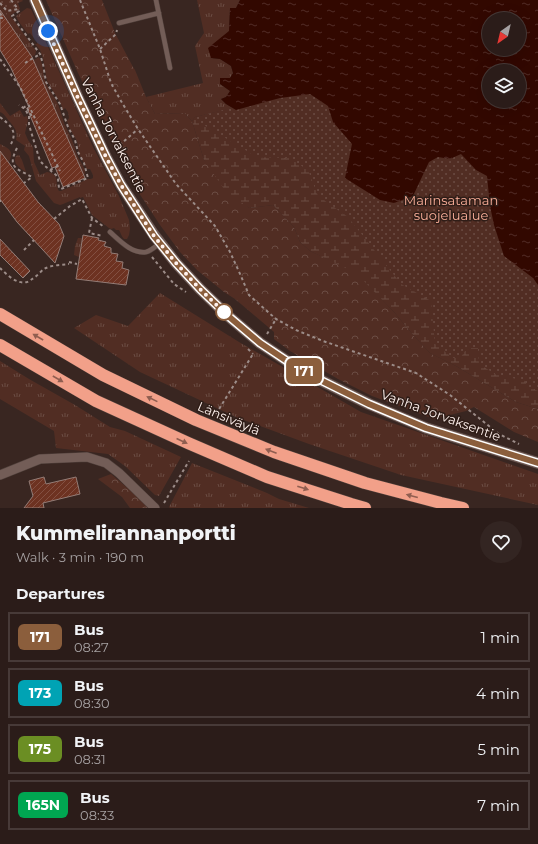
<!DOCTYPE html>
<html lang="en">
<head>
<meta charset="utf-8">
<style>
  body { margin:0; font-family:Montserrat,sans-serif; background:#332522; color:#f1f3f6; height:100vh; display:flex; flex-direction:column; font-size:15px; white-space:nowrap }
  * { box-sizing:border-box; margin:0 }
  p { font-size:13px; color:#a6a1a2 }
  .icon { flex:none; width:22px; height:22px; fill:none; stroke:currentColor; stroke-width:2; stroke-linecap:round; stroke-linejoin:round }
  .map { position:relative; height:508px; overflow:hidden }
  .side { display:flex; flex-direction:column; background:#2b1c19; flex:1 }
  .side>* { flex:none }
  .badge { padding:0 8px; border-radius:6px; font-size:14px; line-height:26px }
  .needle { width:26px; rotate:214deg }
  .buttons { position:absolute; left:482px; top:12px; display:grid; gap:8px }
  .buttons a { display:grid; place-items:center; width:44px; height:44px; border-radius:50%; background:#2b1c19; box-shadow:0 4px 16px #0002,0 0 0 1px #473a38; font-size:20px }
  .you { position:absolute; width:20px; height:20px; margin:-10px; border:3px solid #fff; border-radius:50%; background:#1a73e8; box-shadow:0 0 0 6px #1a73e833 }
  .map>.badge { position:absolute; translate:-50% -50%; box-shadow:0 0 0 2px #fff }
  h2 { padding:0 16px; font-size:15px; line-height:36px }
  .round { display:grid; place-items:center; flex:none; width:42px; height:42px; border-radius:21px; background:#332522 }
  .head { display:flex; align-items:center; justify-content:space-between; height:68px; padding:0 16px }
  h1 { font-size:19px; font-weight:800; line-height:30px }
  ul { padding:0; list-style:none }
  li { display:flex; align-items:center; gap:12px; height:50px; margin:0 8px 6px; padding:0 8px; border:2px solid #473a38; border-radius:0px }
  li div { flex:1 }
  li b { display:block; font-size:15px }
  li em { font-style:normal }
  li .badge { min-width:44px; font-weight:700; text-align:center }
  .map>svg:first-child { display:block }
  .grass { fill:url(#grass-tufts) }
  .forest { fill:url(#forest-crowns) }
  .wetland { fill:url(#wetland-marsh) }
  .park { fill:url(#park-dots) }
  .water { fill:url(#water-ripples); fill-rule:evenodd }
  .building { fill:url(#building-hatch); stroke:#937c76 }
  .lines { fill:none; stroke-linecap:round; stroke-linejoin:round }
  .service-casing { stroke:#51413c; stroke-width:5.5 }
  .minor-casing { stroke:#51413c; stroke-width:10 }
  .secondary-casing { stroke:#51413c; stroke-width:12 }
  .motorway-casing { stroke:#51413c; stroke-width:13 }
  .path { stroke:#9c8c88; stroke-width:2; stroke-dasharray:3 3; stroke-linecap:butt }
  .service { stroke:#735d57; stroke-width:4.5 }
  .minor { stroke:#735d57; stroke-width:9 }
  .secondary { stroke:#735d57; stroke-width:11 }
  .motorway { stroke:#f2a089; stroke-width:12 }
  .oneway { fill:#905e50 }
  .line-casing { stroke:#fff; stroke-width:9 }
  .line { stroke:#8b5e3c; stroke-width:6 }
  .walk { stroke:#fff2ee; stroke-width:4; stroke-dasharray:0 7.2 }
  .stop-dot { fill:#fff; stroke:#8b5e3c; stroke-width:2 }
  .labels { text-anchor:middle; stroke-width:3; stroke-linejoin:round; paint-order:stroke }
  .street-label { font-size:13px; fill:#fff2ee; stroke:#2f1d17 }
  .park-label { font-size:13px; fill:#faae99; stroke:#2f1d17 }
</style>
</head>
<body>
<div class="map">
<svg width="538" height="508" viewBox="0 0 538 508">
  <defs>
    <pattern id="grass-tufts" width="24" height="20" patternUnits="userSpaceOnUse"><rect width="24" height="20" fill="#512d23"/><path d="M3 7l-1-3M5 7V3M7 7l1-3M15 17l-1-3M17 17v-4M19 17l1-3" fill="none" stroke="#6b4c43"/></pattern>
    <pattern id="forest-crowns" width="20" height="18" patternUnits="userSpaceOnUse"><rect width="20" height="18" fill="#512d23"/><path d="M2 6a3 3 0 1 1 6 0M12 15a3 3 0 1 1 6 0" fill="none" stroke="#6b4c43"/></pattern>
    <pattern id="wetland-marsh" width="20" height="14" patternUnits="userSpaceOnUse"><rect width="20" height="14" fill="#512d23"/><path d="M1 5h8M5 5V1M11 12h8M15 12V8" fill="none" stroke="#6b4c43"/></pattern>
    <pattern id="park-dots" width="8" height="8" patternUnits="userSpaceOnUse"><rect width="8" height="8" fill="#512d23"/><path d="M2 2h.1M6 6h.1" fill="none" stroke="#6b4c43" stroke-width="1.8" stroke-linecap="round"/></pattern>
    <pattern id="water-ripples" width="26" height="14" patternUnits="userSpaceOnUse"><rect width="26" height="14" fill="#320800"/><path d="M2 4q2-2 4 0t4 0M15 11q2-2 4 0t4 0" fill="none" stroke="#512c26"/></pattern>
    <pattern id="building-hatch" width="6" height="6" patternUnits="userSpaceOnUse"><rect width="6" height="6" fill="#6d3221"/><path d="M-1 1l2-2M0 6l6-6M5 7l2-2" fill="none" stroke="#835042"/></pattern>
  </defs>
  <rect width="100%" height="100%" fill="#392621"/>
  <path class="grass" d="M197 0H240L236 8H230L229 31 211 58 220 59 231 66 233 73 230 78H221L220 84 230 91 226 97 221 99 226 104 233 108 195 117 192 121 184 113 155 114 146 97 203 83 195 46 204 33Z
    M0 6 4 10 8 16 10 15 36 51 35 55 31 57 0 10Z
    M27 8 31 9 93 147 119 196 129 220 130 229 129 235 127 239H124C121 236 121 233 119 230H116L114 228 111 229 109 228 92 215 83 197 80 198V197L63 204 60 205 54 203 36 181 29 156 24 150 25 146 16 140C18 132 15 128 10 122 6 118 5 114 0 112V103L10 116 20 110 24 117 27 116 28 120 25 133 28 140 33 147 34 162 40 175 47 172C61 174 54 183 59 191H61L88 179H91L93 178V175L90 169H87L79 154 78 146 77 141 70 129 67 121 69 118 68 112 65 108 63 110 61 104 47 81 43 58 40 50 35 44H37V42L30 33 28 34 19 22 16 16Z
    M39 57C44 64 42 75 46 83 49 90 54 96 57 102 60 109 62 116 64 123 69 134 73 140 76 152 78 161 88 168 84 177L30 62Z
    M0 144C10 149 15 152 8 163L0 151Z
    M19 155 22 160 26 172C20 168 12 164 16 156Z
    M78 238H83L79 257 74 255 75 246Z
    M160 293 239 342 361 412 538 474V505L401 475 309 444 238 418 140 372 74 328 96 315 128 326Z
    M0 361 29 379 75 405 110 427 125 431 181 457 159 496 155 495 125 466 108 454 56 448 54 431 0 399Z
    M192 463 267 493 279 499 309 508H170L169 507Z"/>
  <path class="forest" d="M46 0H102L115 33 133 67 135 70 146 97 155 114 184 113 192 121 204 160 249 208 273 205 294 227 300 242 310 251 356 272 394 312 414 336 430 353 456 366 516 402 538 409V442L514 432 474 407 466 411 434 419 372 396 338 379 290 351 274 339V332L235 299 224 292 197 270 180 252 160 225 137 190 113 144 78 73Z
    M111 474 144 502 148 508H130L122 497 98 479Z"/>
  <path class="wetland" d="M489 71V101L538 173V409L516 402 456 366 430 353 414 336 394 312 356 273 310 251 300 242 294 227 273 205 249 208 224 189 204 160 192 121 195 117Z"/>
  <path class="park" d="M0 0H22L23 1 18 3 20 9 8 17 4 10 0 6Z
    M438 56 538 171V391L528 387 525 381 495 374 479 364 478 348H467L461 357 453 358 435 344 431 301 401 284 348 217 318 196 308 170 289 158 257 157 194 119 195 117Z"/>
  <path class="water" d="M240 0H538V285L533 278 504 256 494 225 490 206 487 176 476 170 461 154 450 159 438 157 429 162 413 196 394 203 380 200 345 178 352 144 333 122 328 106 310 94 280 98 236 110 226 104 221 99 226 97 230 91 220 84V78H230L233 73 231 66 220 59 211 58 208 48 229 31 230 8H236ZM489 19H519V49H489ZM489 71H519V101H489Z"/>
  <path class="building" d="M0 10 32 57 85 178 63 187 55 167 52 168 27 108 29 107 11 68 0 50Z
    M0 151 38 202 59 224 64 236 55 263 17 222 0 199Z
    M83 235 99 238 98 240 106 242 104 246 111 248V253L118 254 116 261 123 262 122 268 129 270 126 285 76 279Z
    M0 239 30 271 23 278 0 255Z
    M44 477 46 484 76 477 80 494 43 503 44 508H24L33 496 29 481Z"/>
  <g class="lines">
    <defs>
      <path id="service" d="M156 0 170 68
        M119 23 159 13
        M110 232C120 241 132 254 146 252 151 251 156 246 160 243"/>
      <path id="minor" d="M0 475 40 459 87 457 106 463 119 473 155 508"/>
      <path id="secondary" d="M35 0 78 98 106 157 121 185 154 235 176 263 200 289 227 315 260 343 287 361 310 375 369 404 426 428 538 463"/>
      <path id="motorway" d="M0 314 103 375 196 420 274 452 365 483 441 503 463 508
        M0 345 96 401 188 443 267 477 351 504 365 508"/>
    </defs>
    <use href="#service" class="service-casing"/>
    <use href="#minor" class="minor-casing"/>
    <use href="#secondary" class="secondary-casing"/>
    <use href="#motorway" class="motorway-casing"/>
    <path class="path" d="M11 0 18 9
      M80 0 100 49 111 83 121 101 138 129 176 184 215 226 230 252 241 276 249 295 276 319 296 330 323 341 416 373 450 395 499 434 519 444
      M0 3 7 11 18 9 19 11 12 16 40 54 43 64 46 82 60 104 68 127 75 140 78 152 84 163 88 178 61 189 59 188 58 179 56 175 45 166 40 161 29 125V116L25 109 19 105
      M0 13 3 18H0
      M100 49 116 34 117 30
      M0 59 20 87 60 171
      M25 63 40 54
      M23 108 26 106 31 115 33 114
      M0 117C10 125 18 131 11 144
      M17 148C7 168 16 168 32 177L24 183
      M115 149 138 129
      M50 170 58 166
      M0 201H1
      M92 218 89 233 103 236
      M54 219 70 206 82 199 92 218 104 227
      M24 250 34 240
      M152 257 174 284 186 292
      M69 262 77 264
      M0 268C6 274 17 285 27 282 30 281 32 279 35 277 38 275 41 271 44 269 51 265 61 265 69 264
      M267 334 276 319
      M248 349 253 354
      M216 414 253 354
      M164 503 189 461"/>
    <use href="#service" class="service"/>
    <use href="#minor" class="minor"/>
    <use href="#secondary" class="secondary"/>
    <use href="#motorway" class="motorway"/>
  </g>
  <defs><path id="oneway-solid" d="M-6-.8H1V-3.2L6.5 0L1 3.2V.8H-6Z"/></defs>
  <g class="oneway">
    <use href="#oneway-solid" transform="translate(38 337) rotate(-150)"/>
    <use href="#oneway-solid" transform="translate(58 379) rotate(30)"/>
    <use href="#oneway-solid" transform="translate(152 399) rotate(-154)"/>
    <use href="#oneway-solid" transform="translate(182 441) rotate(25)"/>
    <use href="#oneway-solid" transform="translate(271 451) rotate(-159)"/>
    <use href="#oneway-solid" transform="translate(303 488) rotate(18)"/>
    <use href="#oneway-solid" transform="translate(412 496) rotate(-165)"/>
  </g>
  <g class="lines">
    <defs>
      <path id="line" d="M35 0 78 98 106 157 121 185 154 236 176 263 200 289 227 315 260 343 287 361 310 375 369 404 426 428 538 463"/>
    </defs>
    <use href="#line" class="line-casing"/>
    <use href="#line" class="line"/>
    <path class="walk" d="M48 31 78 98 106 157 121 185 154 236 176 263 200 289 227 315 224 312"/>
  </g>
  <circle class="stop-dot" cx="224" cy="312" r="8"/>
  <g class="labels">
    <g class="street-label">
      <text transform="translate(114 135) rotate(63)" y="5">Vanha Jorvaksentie</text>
      <text transform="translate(441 415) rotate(20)" y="5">Vanha Jorvaksentie</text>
      <text transform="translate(229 418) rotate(23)" y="5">Länsiväylä</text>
    </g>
    <g class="park-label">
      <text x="451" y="205">Marinsataman<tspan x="451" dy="15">suojelualue</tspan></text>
    </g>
  </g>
</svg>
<div class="buttons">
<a><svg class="needle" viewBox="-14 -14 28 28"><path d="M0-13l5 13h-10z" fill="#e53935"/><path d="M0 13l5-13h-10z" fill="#a6a1a2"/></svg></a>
<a><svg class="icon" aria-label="layers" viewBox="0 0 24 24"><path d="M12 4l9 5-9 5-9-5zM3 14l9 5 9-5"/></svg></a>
</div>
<div class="you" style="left:48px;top:31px"></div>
<b class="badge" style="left:304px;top:371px;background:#8b5e3c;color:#fff">171</b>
</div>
<section class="side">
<div class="head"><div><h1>Kummelirannanportti</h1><p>Walk · 3 min · 190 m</p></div><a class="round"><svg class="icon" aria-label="heart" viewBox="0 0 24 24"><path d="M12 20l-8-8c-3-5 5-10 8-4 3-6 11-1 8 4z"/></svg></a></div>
<h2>Departures</h2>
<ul>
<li><span class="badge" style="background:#8b5e3c;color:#fff">171</span><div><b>Bus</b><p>08:27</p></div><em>1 min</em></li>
<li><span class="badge" style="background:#00a3b4;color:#fff">173</span><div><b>Bus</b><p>08:30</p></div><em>4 min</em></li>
<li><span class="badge" style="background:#6b8e23;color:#fff">175</span><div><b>Bus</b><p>08:31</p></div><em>5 min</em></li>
<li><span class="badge" style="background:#00a651;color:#fff">165N</span><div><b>Bus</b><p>08:33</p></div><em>7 min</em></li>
</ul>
</section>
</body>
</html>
